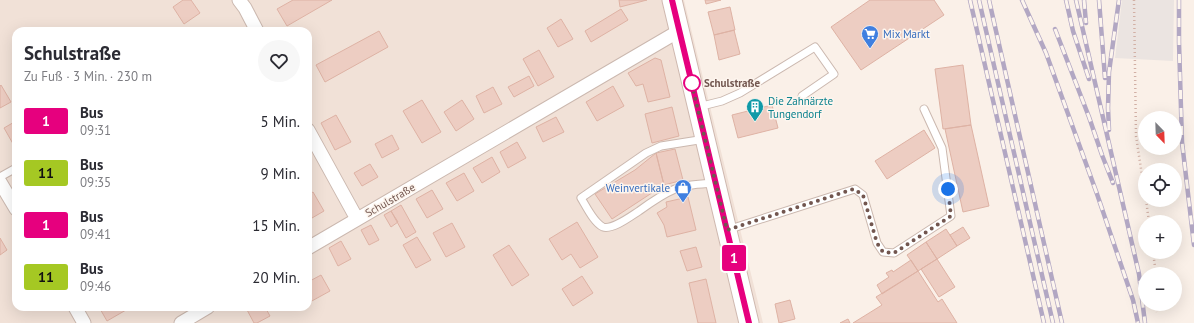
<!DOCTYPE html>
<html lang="de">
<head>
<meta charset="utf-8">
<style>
  body { margin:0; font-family:"PT Sans",sans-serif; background:#f7f7f7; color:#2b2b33; height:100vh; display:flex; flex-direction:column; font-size:15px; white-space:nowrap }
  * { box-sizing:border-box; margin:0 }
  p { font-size:13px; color:#7c7c81 }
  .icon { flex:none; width:22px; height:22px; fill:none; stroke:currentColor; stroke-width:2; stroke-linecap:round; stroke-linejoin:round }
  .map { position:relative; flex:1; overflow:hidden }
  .drawer { position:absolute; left:12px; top:27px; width:300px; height:284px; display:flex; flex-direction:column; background:#fff; border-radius:12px; box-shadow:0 4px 16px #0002 }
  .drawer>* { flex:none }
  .badge { padding:0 8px; border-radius:3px; font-size:14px; line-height:26px }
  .needle { width:26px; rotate:157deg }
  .buttons { position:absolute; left:1138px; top:111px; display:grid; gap:8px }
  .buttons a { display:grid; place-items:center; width:44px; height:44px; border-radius:50%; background:#fff; box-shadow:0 4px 16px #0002; font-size:20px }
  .you { position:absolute; width:20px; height:20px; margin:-10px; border:3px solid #fff; border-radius:50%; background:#1a73e8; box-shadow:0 0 0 6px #1a73e833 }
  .map>.badge { position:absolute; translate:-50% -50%; box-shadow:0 0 0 2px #fff }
  .round { display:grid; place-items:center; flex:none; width:42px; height:42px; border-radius:21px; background:#f7f7f7 }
  .summary { display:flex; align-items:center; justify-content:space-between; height:68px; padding:0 12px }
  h1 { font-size:19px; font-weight:700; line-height:30px }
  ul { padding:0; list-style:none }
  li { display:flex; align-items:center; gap:12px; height:52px; padding:0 12px }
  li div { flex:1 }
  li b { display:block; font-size:15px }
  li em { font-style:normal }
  li .badge { min-width:44px; font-weight:700; text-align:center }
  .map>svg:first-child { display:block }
  .residential { fill:#f1e1d7; fill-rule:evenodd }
  .industrial { fill:#ebe4e1 }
  .building { fill:#edcdc2; stroke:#deb2a4 }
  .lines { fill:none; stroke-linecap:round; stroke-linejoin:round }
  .lane-casing { stroke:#cbb8af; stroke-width:9 }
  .street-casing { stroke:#cbb8af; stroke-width:15 }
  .secondary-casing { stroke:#cfb9b0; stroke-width:21 }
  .path { stroke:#d2b0a5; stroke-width:2.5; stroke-dasharray:1 3; stroke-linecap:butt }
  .lane { stroke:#fff; stroke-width:7 }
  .street { stroke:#fff; stroke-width:13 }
  .secondary { stroke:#fff; stroke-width:19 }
  .rail-casing { stroke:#b2a7c3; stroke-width:4.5 }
  .rail { stroke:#fdf5ee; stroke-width:3; stroke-dasharray:9; stroke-linecap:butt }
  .line-casing { stroke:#fff; stroke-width:9 }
  .line { stroke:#e6007e; stroke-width:6 }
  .walk { stroke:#72564f; stroke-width:4; stroke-dasharray:0 7.2 }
  .stop-dot { fill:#fff; stroke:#e6007e; stroke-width:2 }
  .labels { text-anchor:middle; stroke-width:3; stroke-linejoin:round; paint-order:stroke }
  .shop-label { font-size:11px; fill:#366cbe; stroke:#fdf5ee; text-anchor:start }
  .stop-label { font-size:11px; font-weight:bold; fill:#72564f; stroke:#fdf5ee; text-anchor:start }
  .culture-label { font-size:11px; fill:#0d838f; stroke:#fdf5ee; text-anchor:start }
  .street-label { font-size:11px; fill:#72564f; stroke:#fdf5ee }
</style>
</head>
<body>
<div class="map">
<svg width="1194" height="323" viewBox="0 0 1194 323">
  <rect width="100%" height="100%" fill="#faf0e8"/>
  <path class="residential" d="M0 0H684L763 323H0ZM16 31H308V307H16Z"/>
  <path class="industrial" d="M1122 0H1174L1173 61 1115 58Z"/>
  <path class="building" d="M183 0H191L200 13 184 24 173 7Z
    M293 0H332L287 26 277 9Z
    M619 0H647L620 7Z
    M705 0H721L706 4Z
    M870 0H934L944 15 861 70 831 27Z
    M730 7 735 30 714 35 708 12Z
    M621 9 628 20 591 42 585 31Z
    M561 19 573 39 558 47 547 28Z
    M734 30 740 54 719 60 714 35Z
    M379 31 388 47 325 82 316 65Z
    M539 50 554 77 538 86 523 59Z
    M655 58 661 60 670 97 648 102 643 84 636 86 628 73Z
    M963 65 971 125 943 129 935 69Z
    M529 76 534 86 514 97 508 87Z
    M1 85 11 102 0 108V86Z
    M613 86 624 106 597 121 586 102Z
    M493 87 502 104 484 113 476 96Z
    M422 100 441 132 422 143 403 111Z
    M462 100 474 119 456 131 444 112Z
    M772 105 778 128 738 138 732 115Z
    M672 107 679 136 652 143 645 114Z
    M336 115 351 142 335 150 321 123Z
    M556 117 564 132 543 142 536 127Z
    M16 121V149L4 128Z
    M971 125 989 206 963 212 945 129Z
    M924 130 935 148 887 179 875 161Z
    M392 135 399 149 382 158 375 144Z
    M517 142 526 158 508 168 500 152Z
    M675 149 683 180 664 185 656 153Z
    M656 153 664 185 612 219 595 194 635 170Z
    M492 157 500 172 482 183 473 168Z
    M370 164 378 177 362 186 354 173Z
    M464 173 474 191 457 201 446 183Z
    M432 190 443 209 427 218 416 199Z
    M313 192 324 211 312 218 308 212V195Z
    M688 197 696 230 667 237 664 225 657 213 667 207 666 202Z
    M401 205 416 232 406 238 391 211Z
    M391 211 398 222 391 227 384 215Z
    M577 222 598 257 580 268 571 254 562 260 549 239Z
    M452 223 465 247 446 257 433 233Z
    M371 225 379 240 369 245 361 230Z
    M963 227 970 238 957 246 950 235Z
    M946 229 957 246 937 259 926 242Z
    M417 237 431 260 416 268 403 245Z
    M0 238 7 250 0 255Z
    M341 241 351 259 338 266 329 248Z
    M926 242 937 259 918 271 907 255Z
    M509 245 529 275 512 286 493 255Z
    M696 247 702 267 687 271 680 251Z
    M937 259 955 287 939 297 921 269Z
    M911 260 918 271 882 294 877 285 889 277 886 273 892 270 893 272Z
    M918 271 938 302 942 299 957 323H853L882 305 876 297Z
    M321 275 330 291 310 302 308 298V282Z
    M582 276 593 293 573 306 562 289Z
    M706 279 716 323H698L689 283Z
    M790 300 795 319 779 323 775 304Z
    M99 307H124L126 310 107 321Z
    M248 307H265L270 316 257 323H254L246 308Z
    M848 319 850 323H840Z"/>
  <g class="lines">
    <defs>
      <path id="lane" d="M698 107 722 101 740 93 815 47 834 74 802 96
        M705 139 661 146 646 153 581 198C586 206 594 223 603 227 613 230 631 216 639 211 650 203 663 194 675 189 686 184 703 184 715 183
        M0 177 16 168
        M727 230 855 189 863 195 877 243 883 252 894 253 951 216 942 148 924 109"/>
      <path id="street" d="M239 0 245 8 257 31
        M308 130 357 219
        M0 182 16 209
        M308 248 679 31
        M75 307 84 323
        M181 323 208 307"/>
      <path id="secondary" d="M672 0 749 323"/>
    </defs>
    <use href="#lane" class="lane-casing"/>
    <use href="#street" class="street-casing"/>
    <use href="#secondary" class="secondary-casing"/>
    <path class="path" d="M1134 0 1136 136 1145 195
      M1146 200 1149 222
      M1153 252 1156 274
      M1156 304 1157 312"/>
    <use href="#lane" class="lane"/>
    <use href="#street" class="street"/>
    <use href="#secondary" class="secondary"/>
    <defs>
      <path id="rail" d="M970 0 1044 323
        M979 0 1053 323
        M989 0 1062 323
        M1022 0 1046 53 1097 194 1133 300 1138 323
        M1066 0 1073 31 1089 79
        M1076 0 1139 274 1145 323
        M1084 0 1086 23
        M1099 0 1105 78
        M1179 0V42L1182 142 1194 245
        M1055 29 1089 117 1102 155 1113 183
        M1109 130 1108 108 1109 72 1119 0"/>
    </defs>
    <use href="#rail" class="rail-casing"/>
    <use href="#rail" class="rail"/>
  </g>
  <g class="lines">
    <defs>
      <path id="line" d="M672 0 749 323"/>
    </defs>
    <use href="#line" class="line-casing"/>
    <use href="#line" class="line"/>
    <path class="walk" d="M692 83 690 77 727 230 854 189 863 195 877 243 883 252 894 253 951 216 948 189"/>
  </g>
  <defs>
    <symbol id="supermarket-pin" viewBox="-11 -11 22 30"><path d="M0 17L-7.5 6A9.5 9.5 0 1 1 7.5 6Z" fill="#3f7fe0" stroke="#fdf5ee"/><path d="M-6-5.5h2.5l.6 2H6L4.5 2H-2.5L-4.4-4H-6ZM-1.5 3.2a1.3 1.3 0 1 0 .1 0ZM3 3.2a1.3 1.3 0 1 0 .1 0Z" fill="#fff"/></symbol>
    <symbol id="building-pin" viewBox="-11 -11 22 30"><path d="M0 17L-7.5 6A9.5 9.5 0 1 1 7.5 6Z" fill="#0f9aa8" stroke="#fdf5ee"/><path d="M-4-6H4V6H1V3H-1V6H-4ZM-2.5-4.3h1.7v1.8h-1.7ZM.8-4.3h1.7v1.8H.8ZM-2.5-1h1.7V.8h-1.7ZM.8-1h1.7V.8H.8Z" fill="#fff"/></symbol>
    <symbol id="shop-pin" viewBox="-11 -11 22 30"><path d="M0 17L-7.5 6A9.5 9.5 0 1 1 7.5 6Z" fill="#3f7fe0" stroke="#fdf5ee"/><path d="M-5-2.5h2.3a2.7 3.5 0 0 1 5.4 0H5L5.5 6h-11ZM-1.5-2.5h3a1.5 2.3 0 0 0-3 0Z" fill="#fff"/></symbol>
  </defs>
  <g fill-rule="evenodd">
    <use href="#supermarket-pin" x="860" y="24" width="20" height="27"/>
    <use href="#building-pin" x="745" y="97" width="20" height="27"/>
    <use href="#shop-pin" x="673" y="178" width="20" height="27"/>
  </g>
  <circle class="stop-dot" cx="692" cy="83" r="8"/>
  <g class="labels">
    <g class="shop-label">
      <text x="883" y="38">Mix Markt</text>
      <text x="670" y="192" text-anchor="end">Weinvertikale</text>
    </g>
    <g class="stop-label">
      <text x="704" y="87">Schulstraße</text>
    </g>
    <g class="culture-label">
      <text x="768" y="105">Die Zahnärzte<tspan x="768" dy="13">Tungendorf</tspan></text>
    </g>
    <g class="street-label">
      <text transform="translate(390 200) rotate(-30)" y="4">Schulstraße</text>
    </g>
  </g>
</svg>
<div class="buttons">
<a><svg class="needle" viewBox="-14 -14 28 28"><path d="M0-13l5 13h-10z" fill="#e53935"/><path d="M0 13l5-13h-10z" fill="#7c7c81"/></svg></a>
<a><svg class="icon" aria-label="locate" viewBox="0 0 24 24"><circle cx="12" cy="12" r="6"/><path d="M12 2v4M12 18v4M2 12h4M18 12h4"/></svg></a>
<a>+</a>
<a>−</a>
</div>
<div class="you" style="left:948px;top:189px"></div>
<b class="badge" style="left:734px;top:258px;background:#e6007e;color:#fff">1</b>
<section class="drawer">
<div class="summary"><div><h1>Schulstraße</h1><p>Zu Fuß · 3 Min. · 230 m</p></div><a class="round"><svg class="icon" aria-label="heart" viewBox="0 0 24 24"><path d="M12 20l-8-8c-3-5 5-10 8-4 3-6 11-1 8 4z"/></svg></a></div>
<ul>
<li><span class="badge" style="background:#e6007e;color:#fff">1</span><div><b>Bus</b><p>09:31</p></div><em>5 Min.</em></li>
<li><span class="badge" style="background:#a5c823;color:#111">11</span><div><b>Bus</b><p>09:35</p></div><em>9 Min.</em></li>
<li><span class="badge" style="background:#e6007e;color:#fff">1</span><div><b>Bus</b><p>09:41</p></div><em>15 Min.</em></li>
<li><span class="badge" style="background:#a5c823;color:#111">11</span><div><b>Bus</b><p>09:46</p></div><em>20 Min.</em></li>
</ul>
</section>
</div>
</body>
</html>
